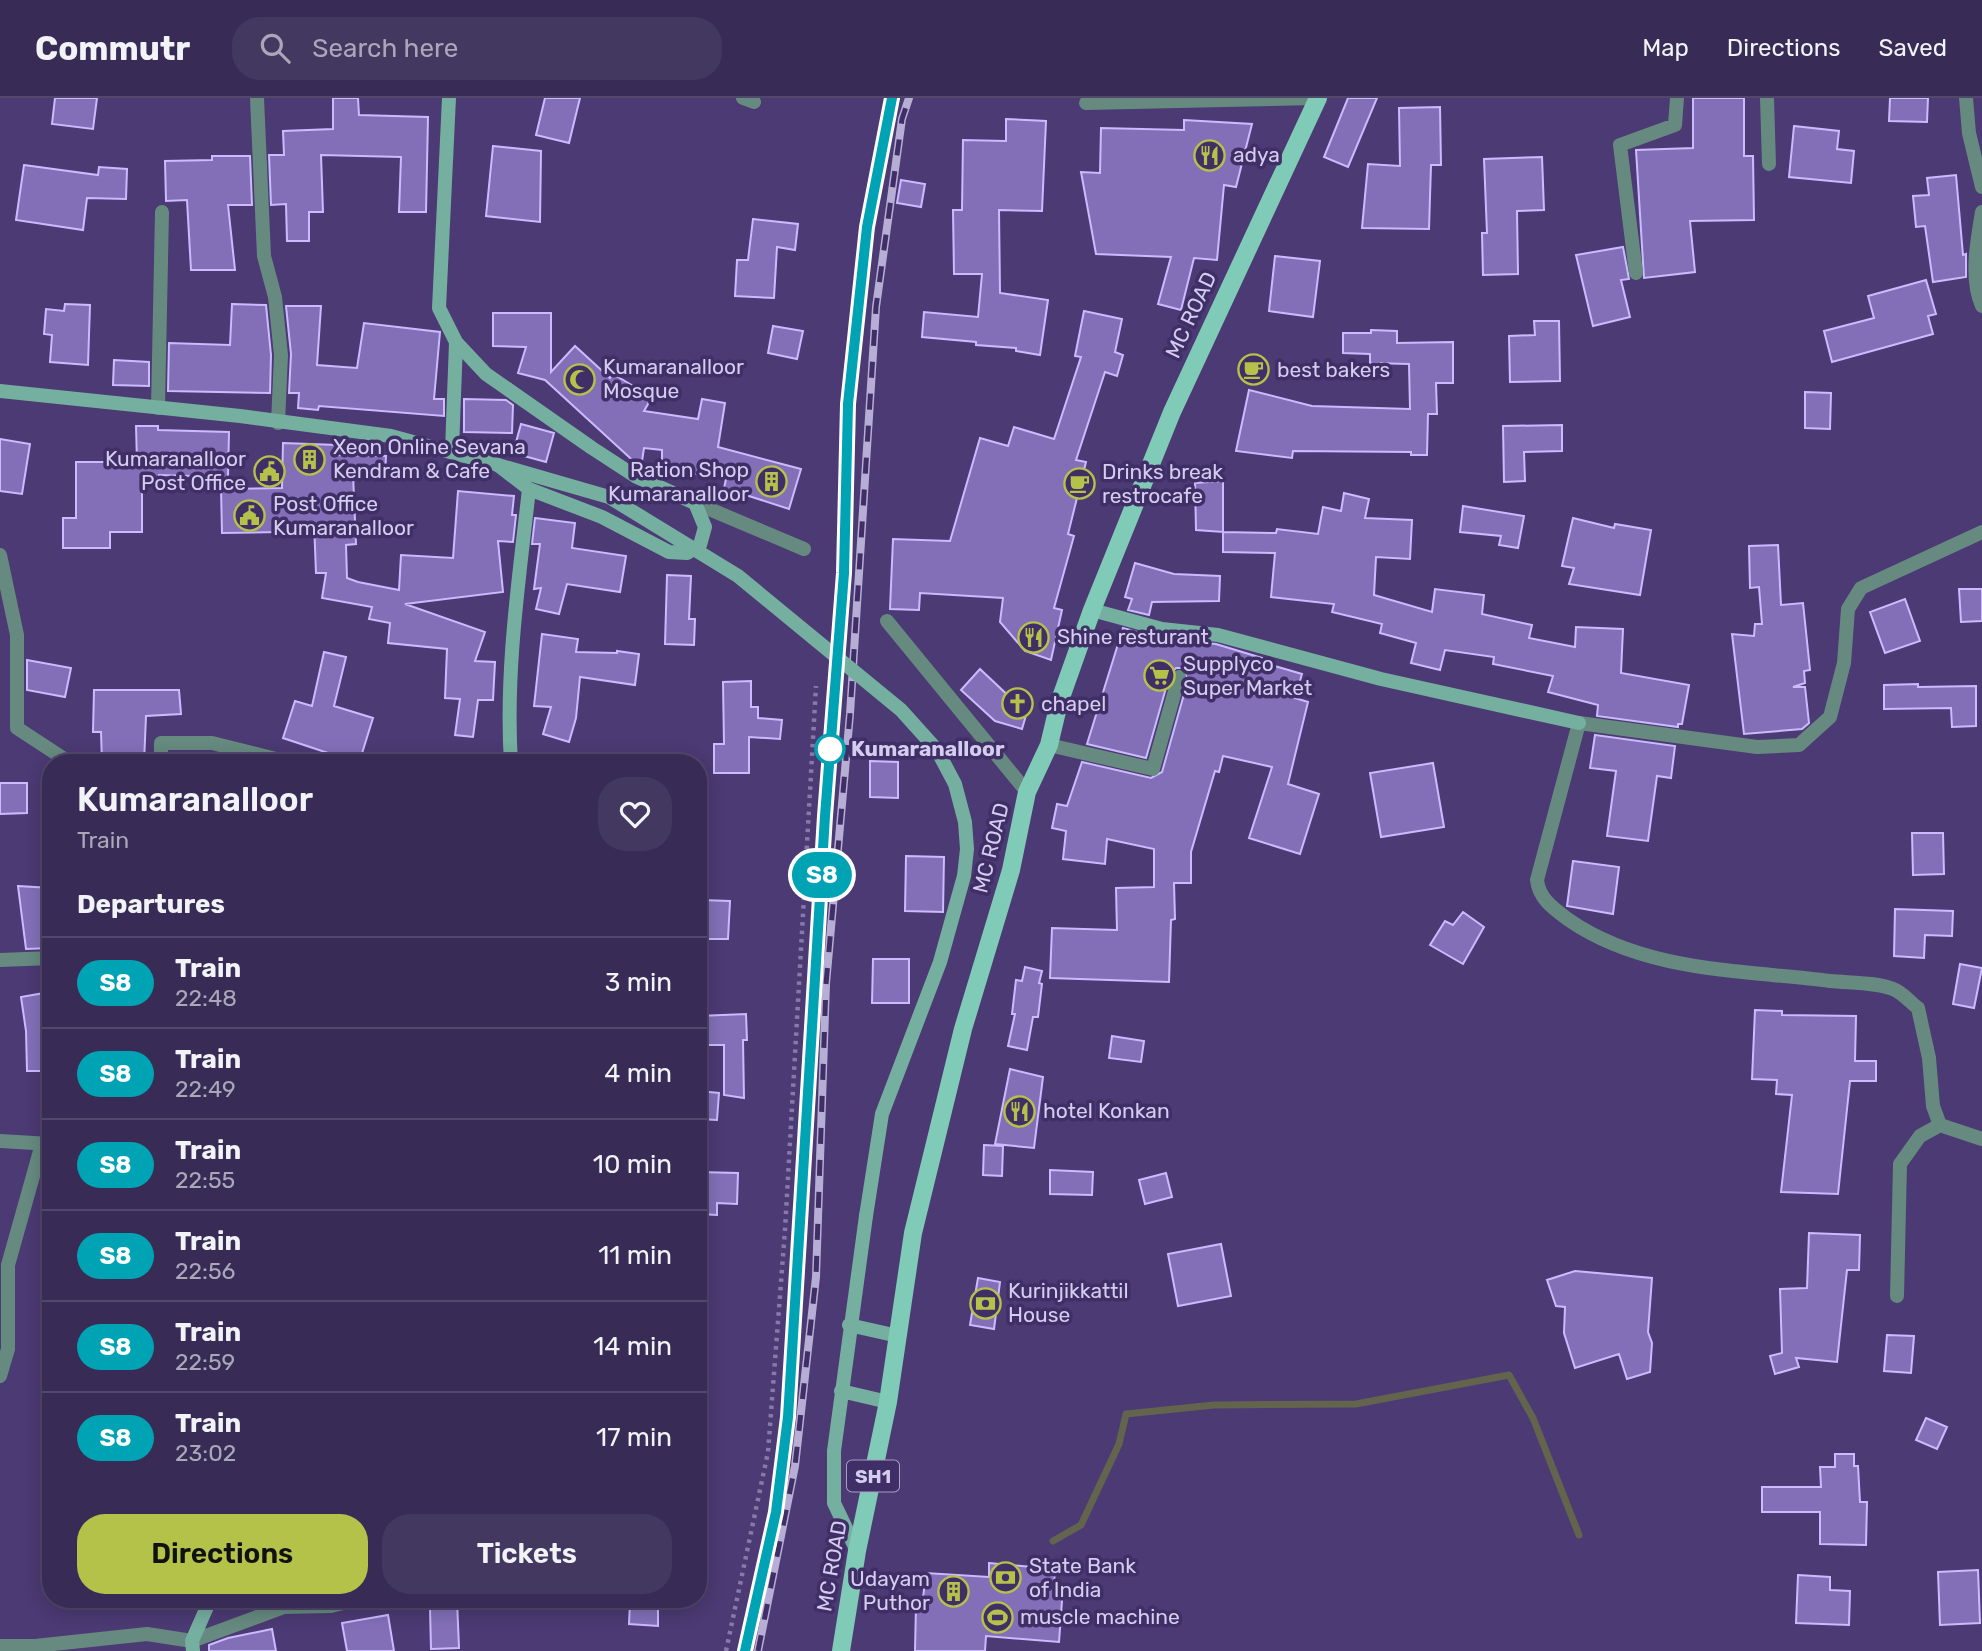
<!DOCTYPE html>
<html lang="en">
<head>
<meta charset="utf-8">
<style>
  body { margin:0; font-family:Rubik,sans-serif; background:#433860; color:#f1f3f6; height:100vh; display:flex; flex-direction:column; font-size:26px; white-space:nowrap }
  * { box-sizing:border-box; margin:0 }
  p { font-size:23px; color:#aba7b9 }
  .icon { flex:none; width:38px; height:38px; fill:none; stroke:currentColor; stroke-width:2; stroke-linecap:round; stroke-linejoin:round }
  .map { position:relative; flex:1; overflow:hidden }
  .sheet { position:absolute; left:42px; top:656px; width:665px; height:854px; display:flex; flex-direction:column; background:#382c56; border-radius:28px; box-shadow:0 4px 18px #0003,0 0 0 2px #52486c }
  .sheet>* { flex:none }
  .badge { padding:0 14px; border-radius:23px; font-size:24px; line-height:46px }
  .map>.badge { position:absolute; translate:-50% -50%; box-shadow:0 0 0 4px #fff }
  h2 { padding:0 35px; font-size:26px; line-height:63px }
  .round { display:grid; place-items:center; flex:none; width:74px; height:74px; border-radius:28px; background:#433860 }
  .overview { display:flex; align-items:center; justify-content:space-between; height:119px; padding:0 35px }
  h1 { font-size:33px; font-weight:600; line-height:52px }
  .cta { display:flex; gap:14px; margin-top:auto; padding:14px 35px }
  .cta a { flex:1; height:80px; border-radius:28px; background:#b4c24a; color:#111; font-size:28px; font-weight:600; line-height:80px; text-align:center }
  .cta a+a { background:#433860; color:#f1f3f6 }
  ul { padding:0; list-style:none }
  li { display:flex; align-items:center; gap:21px; height:91px; padding:0 35px; border-top:2px solid #52486c }
  li div { flex:1 }
  li b { display:block; font-size:26px }
  li em { font-style:normal }
  li .badge { min-width:77px; font-weight:700; text-align:center }
  header { display:flex; align-items:center; gap:42px; box-sizing:border-box; height:98px; padding:0 35px; background:#382c56; border-bottom:2px solid #52486c }
  header strong { font-size:33px }
  nav { display:flex; gap:38px; margin-inline-start:auto; font-size:24px }
  .search { width:490px; height:63px; background:#433860; display:flex; align-items:center; gap:18px; box-sizing:border-box; padding:0 24px; border-radius:28px; color:#aba7b9; font-size:26px }
  .map>svg:first-child { display:block }
  .lines { fill:none; stroke-linecap:round; stroke-linejoin:round }
  .stream { stroke:#63644d; stroke-width:7 }
  .building { fill:#826fb8; stroke:#cbbbfe; stroke-width:2 }
  .path { stroke:#877aa9; stroke-width:4.5; stroke-dasharray:3.5 5; stroke-linecap:butt }
  .street { stroke:#668a7f; stroke-width:14 }
  .secondary { stroke:#75af9f; stroke-width:14 }
  .primary { stroke:#80cbb7; stroke-width:18 }
  .rail-casing { stroke:#b7aed5; stroke-width:8 }
  .rail { stroke:#402f67; stroke-width:5; stroke-dasharray:16; stroke-linecap:butt }
  .secondary-bridge { stroke:#75af9f; stroke-width:14 }
  .line-casing { stroke:#fff; stroke-width:16 }
  .line { stroke:#00a3b4; stroke-width:10 }
  .stop-dot { fill:#fff; stroke:#00a3b4; stroke-width:3.5 }
  .labels { text-anchor:middle; stroke-width:7; stroke-linejoin:round; paint-order:stroke }
  .shield { fill:#402f67; stroke:#a89ec6; stroke-width:2 }
  .shield-label { font-size:19px; font-weight:bold; fill:#d4cdef }
  .poi-label { font-size:21px; fill:#d4cdef; stroke:#402f67; text-anchor:start }
  .street-label { font-size:21px; fill:#d4cdef; stroke:#402f67 }
  .stop-label { font-size:21px; font-weight:bold; fill:#d4cdef; stroke:#402f67; text-anchor:start }
</style>
</head>
<body>
<header>
<strong>Commutr</strong>
<div class="search"><svg class="icon" aria-label="search" viewBox="0 0 24 24"><circle cx="10" cy="10" r="6"/><path d="M15 15l6 6"/></svg>Search here</div>
<nav><a>Map</a><a>Directions</a><a>Saved</a></nav>
</header>
<div class="map">
<svg width="1982" height="1553" viewBox="0 0 1982 1553">
  <rect width="100%" height="100%" fill="#4b3a73"/>
  <g class="lines">
    <path class="stream" d="M1053 1443 1081 1427 1119 1346 1126 1316 1214 1307 1356 1306 1509 1277 1533 1320 1579 1437"/>
  </g>
  <path class="building" d="M55 0H97L93 31 52 26Z
    M333 0H358L359 17 428 19 426 114H399L401 59 321 57 323 114H309V143H287L286 106 271 107 269 57H284L283 33 333 31Z
    M545 0H580L569 45 536 37Z
    M1348 0H1377L1348 69 1324 59Z
    M1693 0H1744V58H1753L1754 122 1690 123 1695 174 1644 180 1636 52 1693 50Z
    M1890 0H1928L1927 24 1889 23Z
    M1440 9 1441 67H1431L1429 131 1362 130 1368 66 1400 68 1399 10Z
    M1006 21 1046 23 1042 113 999 112 1000 195 1048 202 1040 257 1016 253V250L976 247V244L922 239 924 214 978 219 982 176H954L953 112H962L963 42 1006 43Z
    M1184 22 1252 26 1236 89 1224 87 1217 162 1194 160 1181 212 1158 206 1171 159 1096 156 1081 74 1100 75 1101 30 1184 32Z
    M1794 28 1839 33 1837 51 1854 53 1851 85 1789 79Z
    M493 48 541 53 540 124 486 118Z
    M212 58H250L252 107H228L235 172H191L187 102 166 103 165 63 212 62Z
    M1542 59 1544 112 1517 113 1518 176 1483 177 1482 135H1487L1484 61Z
    M24 67 98 77 99 69 127 71 126 101 87 100 83 132 16 122Z
    M1956 77 1963 157 1966 156V179L1933 184 1925 128 1916 129 1913 98 1929 97 1927 80Z
    M901 82 925 86 921 109 897 105Z
    M753 121 798 126 795 152 777 149 774 200 735 198 737 162H748Z
    M1623 149 1629 181 1621 182 1630 219 1593 228 1576 157Z
    M1275 158 1320 163 1313 219 1269 213Z
    M1926 182 1936 216 1928 218 1933 236 1832 264 1824 233 1874 220 1868 198Z
    M65 206 90 207 88 267 50 264 52 237 44 236 46 211 64 213Z
    M232 206 266 207 271 257 270 295 168 293 169 245 230 247Z
    M286 208H321L317 267 357 270 364 225 440 234 434 301H444V318L319 308 318 312 298 310 299 295H289L291 256Z
    M1084 213 1122 221 1115 254 1123 257 1117 278 1105 274 1076 362 1086 364 1068 436 1074 438 1054 510 1062 512 1051 562 1025 553 1000 524 1003 500 920 495 919 512 890 511 893 441 950 443 980 340 1008 348 1014 329 1054 341 1081 259 1075 258Z
    M493 215H551V274L575 248 610 280 613 276 652 299 644 313 698 321 702 301 725 305 718 349 801 371 789 411 724 390 726 381 662 371V352L644 350 641 370 545 282 518 275 526 249 493 248Z
    M1534 223H1559L1560 283 1510 284 1509 238 1535 237Z
    M773 228 803 233 797 261 768 255Z
    M1371 232 1397 233V245L1453 244V285H1436L1437 316H1428L1427 357H1411V354L1293 353 1292 360 1236 353 1249 292 1312 308 1410 311 1409 266 1370 265V256L1343 255V235H1371Z
    M114 262 149 264V288L113 287Z
    M1805 294 1831 295 1830 331 1805 330Z
    M464 301 506 302 513 307 512 335 464 334Z
    M521 326 554 335 546 364 513 355Z
    M1562 327V353L1524 354 1525 383 1504 384 1503 328Z
    M136 328H158V332L229 334 228 379 159 377V386L142 387V434H110V450H63V420H76V364H137Z
    M0 341 30 346 22 396 0 393Z
    M283 345 337 347 336 357 386 358 385 377 353 376 356 446 346 447 347 480 358 484 399 492 401 457 453 460 458 393 514 398 512 417H516L513 444 498 443 503 494 405 506 485 534 475 563 495 564 493 602H478L473 639 455 637 460 601 445 600 447 551 388 545 390 525 369 521 372 509 322 500 326 475H316L314 424 278 426V434L222 435 221 391 282 390Z
    M1223 383V434L1196 432 1195 385Z
    M1344 395 1369 401 1365 420 1412 422 1410 461 1376 459 1374 497 1432 514 1435 491 1484 497 1482 516 1532 527 1529 540 1575 549 1576 529 1623 531 1621 575 1689 587 1682 626H1678V629L1597 618 1598 607 1548 594 1553 578 1493 566 1494 559 1445 552 1440 572 1411 565 1416 545 1380 535 1382 526 1332 514 1334 506 1271 499 1275 455 1223 454V434L1276 435 1277 431 1318 436 1323 409 1341 413Z
    M1463 408 1524 418 1518 450 1499 447 1501 438 1460 434Z
    M535 420 575 425 572 450 626 458 620 494 567 486 559 516 536 511 541 490 534 491 540 446H532Z
    M1573 420 1614 430 1615 426 1651 432 1640 497 1569 486 1574 470 1562 468Z
    M1778 447 1781 507 1803 505 1810 572 1804 573 1805 585 1793 589H1805L1809 625 1802 631 1744 636 1732 536 1754 538 1755 526H1762L1759 489 1750 490 1749 448Z
    M1135 465 1174 476 1220 478 1219 503 1152 504 1149 517 1128 512 1132 501 1125 499Z
    M667 477 691 478 689 521H695L694 547 665 546Z
    M1959 491H1982V523L1961 524Z
    M1905 501 1920 543 1885 555 1870 514Z
    M1123 530 1184 547 1185 543 1216 546 1262 560 1261 564 1302 576 1295 600 1308 604 1288 686 1319 696 1300 756 1249 740 1272 669 1223 658 1219 674 1215 673 1191 754V785H1174L1175 821 1171 822 1169 884 1050 880 1052 830 1117 832 1116 790 1154 789V751L1107 741 1105 766 1063 761 1066 733 1052 730 1057 706 1067 708 1082 664 1151 680 1162 674 1188 582 1182 570H1176L1170 576 1146 660 1087 646Z
    M542 536 578 541 576 554 617 555V553L639 556 635 587 580 579 576 620 569 644 543 636 551 609 534 608Z
    M324 554 346 559 334 608 373 620 359 665H342L327 660 328 655 283 640 295 603 312 608Z
    M27 562 71 570 65 599 27 592Z
    M980 571 1014 603 1029 607 1022 631 995 623 961 592Z
    M751 583V609H758V620L782 622 780 641 749 639V675H714V646H724L723 584Z
    M1918 586V589L1976 588V628L1952 629 1951 610 1884 611V587Z
    M94 592H179L181 616 146 618 144 665H102L101 634H93Z
    M1595 637 1675 648 1671 680 1657 678 1648 743 1607 738 1616 673 1590 670Z
    M870 663 898 664V700L870 699Z
    M1433 665 1444 729 1381 739 1370 675Z
    M0 685H27V715L0 716Z
    M1912 735H1943L1944 776 1913 777Z
    M906 758 944 759 943 814 905 813Z
    M1573 763 1619 769 1613 816 1567 808Z
    M18 788 51 790V850L26 851Z
    M701 802 730 803 728 841H700Z
    M1895 811 1953 813 1952 838 1925 837 1924 860 1894 858Z
    M1463 814 1484 829 1463 866 1430 847 1445 823 1453 827Z
    M873 861H909V905H872Z
    M1960 866 1982 870 1974 910 1953 906Z
    M1025 869 1042 873 1039 885 1042 886 1038 919H1033L1027 952 1008 948 1015 916H1012L1016 882 1022 883Z
    M44 895 48 916H51V973H27L26 933 21 899Z
    M1755 912 1782 913V917L1856 918 1855 963H1876V983H1850L1838 1096 1781 1094 1792 997 1776 996 1777 982 1752 981Z
    M746 916 747 942H743L744 1000 724 997V947H698V918Z
    M1112 938 1144 943 1141 964 1109 960Z
    M1010 971 1043 979 1034 1050 995 1046Z
    M698 993 719 995 717 1022 698 1021Z
    M984 1047 1003 1048 1002 1078 983 1077Z
    M1050 1072 1093 1074 1092 1097 1050 1096Z
    M698 1074 738 1075 737 1106 717 1105V1117L698 1116Z
    M1166 1075 1172 1099 1145 1106 1139 1082Z
    M1809 1135 1860 1137 1859 1172H1847L1837 1264 1796 1260 1799 1269 1775 1276 1770 1258 1782 1255 1780 1191 1807 1190Z
    M1221 1146 1231 1198 1178 1208 1168 1156Z
    M1575 1173 1652 1180 1648 1234 1652 1245 1650 1274 1627 1281 1619 1256 1575 1270 1564 1235 1565 1209 1556 1208 1547 1182Z
    M978 1180 1000 1184 994 1231 970 1227Z
    M1887 1237 1914 1238 1911 1275 1884 1273Z
    M1926 1320 1947 1329 1937 1351 1916 1342Z
    M1835 1356H1854V1368H1858L1860 1404H1867L1866 1447 1820 1446V1414H1762V1389H1821L1820 1369H1835Z
    M989 1465 1055 1471 1054 1489H1063L1059 1544 986 1538 985 1553H915L916 1507 922 1508 926 1475 989 1479Z
    M1978 1472 1980 1525 1940 1527 1938 1474Z
    M1798 1477 1830 1479V1492L1850 1493 1849 1527 1796 1525Z
    M435 1502H457L459 1550 431 1551 430 1510H435Z
    M630 1504 658 1505V1528L629 1526Z
    M388 1517 394 1553H347L342 1525Z
    M272 1531 276 1553H209V1547L228 1540Z"/>
  <g class="lines">
    <path class="path" d="M726 1553 768 1354 785 1132 816 588"/>
    <path class="street" d="M257 0 264 158 275 199 281 257 278 325
      M743 0 754 4
      M1767 0 1769 66
      M1966 0 1969 35 1982 89
      M1086 5 1316 0
      M1982 114C1977 143 1970 181 1982 208
      M1636 175 1620 47 1675 27 1677 0
      M158 310 162 114
      M695 405 804 451
      M1982 434 1861 490 1848 511 1844 565 1830 619 1799 647 1757 649 1579 625 1537 782C1539 801 1554 811 1569 822 1644 874 1742 872 1830 883 1849 885 1876 884 1893 891 1902 894 1911 905 1918 910L1929 960 1933 1008 1940 1027 1982 1041
      M0 457 17 537V630L66 662
      M887 523 1027 694
      M1049 647 1153 671 1179 579
      M161 665V645H212L292 665
      M0 862 51 860
      M0 1043 51 1046
      M1897 1198 1900 1066 1920 1038 1940 1027
      M0 1278 8 1251V1167L42 1046
      M0 1548H35L147 1536 192 1543 284 1509 331 1508 355 1502"/>
    <path class="secondary" d="M0 293 240 318 391 338 498 367 529 391 602 419 669 454 687 455 700 447 705 429 695 405 635 378 592 350 486 276 456 244 439 210 449 0
      M452 352 456 244
      M1092 512 1162 531 1218 537 1381 581 1579 625
      M511 665C505 574 519 482 529 391
      M849 1227 898 1238
      M841 1293 888 1304
      M857 1453 834 1405V1353L866 1118
      M193 1553 192 1543 210 1502"/>
    <path class="primary" d="M841 1553 857 1453 888 1304 913 1135 963 931 1011 772 1027 694 1049 647 1059 605 1092 512 1172 314 1318 0"/>
    <defs>
      <path id="rail" d="M745 1553 776 1414 787 1319 825 718 844 475 848 306 867 129 892 0
        M758 1553 795 1368 816 1179 826 886 850 616 876 209 902 21 909 0"/>
    </defs>
    <use href="#rail" class="rail-casing"/>
    <use href="#rail" class="rail"/>
    <path class="secondary-bridge" d="M498 367 609 399 738 478 901 612 937 652 955 686 965 724 967 751 964 778 940 864 882 1016 866 1118"/>
  </g>
  <g class="lines">
    <defs>
      <path id="line" d="M745 1553 776 1414 788 1319 825 718 844 475 848 306 867 129 892 0"/>
    </defs>
    <use href="#line" class="line-casing"/>
    <use href="#line" class="line"/>
  </g>
  <defs>
    <symbol id="restaurant-ring" viewBox="-11 -11 22 22"><circle r="9.5" fill="#402f67" stroke="#b4c24a" stroke-width="1.5"/><path d="M-5-6h1v4h1v-4h1v4h1v-4h1v5L-1.5 .5V6h-2V.5L-5-1ZM5-6V6H3V1.5H1.5Q1.5-4 5-6Z" fill="#b4c24a"/></symbol>
    <symbol id="cafe-ring" viewBox="-11 -11 22 22"><circle r="9.5" fill="#402f67" stroke="#b4c24a" stroke-width="1.5"/><path d="M-5.5-4.5H6V0H3Q3 3.5 0 3.5H-2.5Q-5.5 3.5-5.5 0ZM3-3.2v2h1.7v-2ZM-6 4.5H4V6H-6Z" fill="#b4c24a"/></symbol>
    <symbol id="mosque-ring" viewBox="-11 -11 22 22"><circle r="9.5" fill="#402f67" stroke="#b4c24a" stroke-width="1.5"/><path d="M3.5-4.9A6 6 0 1 0 3.5 4.9A5 5 0 1 1 3.5-4.9Z" fill="#b4c24a"/></symbol>
    <symbol id="building-ring" viewBox="-11 -11 22 22"><circle r="9.5" fill="#402f67" stroke="#b4c24a" stroke-width="1.5"/><path d="M-4-6H4V6H1V3H-1V6H-4ZM-2.5-4.3h1.7v1.8h-1.7ZM.8-4.3h1.7v1.8H.8ZM-2.5-1h1.7V.8h-1.7ZM.8-1h1.7V.8H.8Z" fill="#b4c24a"/></symbol>
    <symbol id="civic-ring" viewBox="-11 -11 22 22"><circle r="9.5" fill="#402f67" stroke="#b4c24a" stroke-width="1.5"/><path d="M-.6-6.5H3V-4.5H.6V-3L4-1V1h2V6H-6V1h2V-1L-.6-3ZM-1.2 2.5V6h2.4V2.5Z" fill="#b4c24a"/></symbol>
    <symbol id="supermarket-ring" viewBox="-11 -11 22 22"><circle r="9.5" fill="#402f67" stroke="#b4c24a" stroke-width="1.5"/><path d="M-6-5.5h2.5l.6 2H6L4.5 2H-2.5L-4.4-4H-6ZM-1.5 3.2a1.3 1.3 0 1 0 .1 0ZM3 3.2a1.3 1.3 0 1 0 .1 0Z" fill="#b4c24a"/></symbol>
    <symbol id="church-ring" viewBox="-11 -11 22 22"><circle r="9.5" fill="#402f67" stroke="#b4c24a" stroke-width="1.5"/><path d="M-1.2-6h2.4v3.5h3.3v2.4h-3.3V6h-2.4V-.1h-3.3v-2.4h3.3Z" fill="#b4c24a"/></symbol>
    <symbol id="bank-ring" viewBox="-11 -11 22 22"><circle r="9.5" fill="#402f67" stroke="#b4c24a" stroke-width="1.5"/><path d="M-6-4H6V4H-6ZM0-2.3a2.3 2.3 0 1 0 0 4.6a2.3 2.3 0 1 0 0-4.6Z" fill="#b4c24a"/></symbol>
    <symbol id="stadium-ring" viewBox="-11 -11 22 22"><circle r="9.5" fill="#402f67" stroke="#b4c24a" stroke-width="1.5"/><path d="M0-5a6.5 5 0 1 0 0 10a6.5 5 0 1 0 0-10ZM-3.5-1.8h7v3.6h-7Z" fill="#b4c24a"/></symbol>
  </defs>
  <g fill-rule="evenodd">
    <use href="#restaurant-ring" x="1192" y="40" width="35" height="35"/>
    <use href="#cafe-ring" x="1236" y="254" width="35" height="35"/>
    <use href="#mosque-ring" x="562" y="264" width="35" height="35"/>
    <use href="#building-ring" x="292" y="344" width="35" height="35"/>
    <use href="#civic-ring" x="252" y="356" width="35" height="35"/>
    <use href="#building-ring" x="754" y="366" width="35" height="35"/>
    <use href="#cafe-ring" x="1062" y="368" width="35" height="35"/>
    <use href="#civic-ring" x="232" y="400" width="35" height="35"/>
    <use href="#restaurant-ring" x="1016" y="522" width="35" height="35"/>
    <use href="#supermarket-ring" x="1142" y="560" width="35" height="35"/>
    <use href="#church-ring" x="1000" y="588" width="35" height="35"/>
    <use href="#restaurant-ring" x="1002" y="996" width="35" height="35"/>
    <use href="#bank-ring" x="968" y="1188" width="35" height="35"/>
    <use href="#bank-ring" x="988" y="1462" width="35" height="35"/>
    <use href="#building-ring" x="936" y="1476" width="35" height="35"/>
    <use href="#stadium-ring" x="980" y="1502" width="35" height="35"/>
  </g>
  <circle class="stop-dot" cx="830" cy="651" r="14"/>
  <g class="labels">
    <rect class="shield" x="847" y="1362.5" width="52" height="31" rx="5"/>
    <g class="shield-label">
      <text x="873" y="1385">SH1</text>
    </g>
    <g class="poi-label">
      <text x="1233" y="64">adya</text>
      <text x="603" y="276">Kumaranalloor<tspan x="603" dy="24">Mosque</tspan></text>
      <text x="1277" y="279">best bakers</text>
      <text x="333" y="356">Xeon Online Sevana<tspan x="333" dy="24">Kendram &amp; Cafe</tspan></text>
      <text x="246" y="368" text-anchor="end">Kumaranalloor<tspan x="246" dy="24">Post Office</tspan></text>
      <text x="749" y="379" text-anchor="end">Ration Shop<tspan x="749" dy="24">Kumaranalloor</tspan></text>
      <text x="1102" y="381">Drinks break<tspan x="1102" dy="24">restrocafe</tspan></text>
      <text x="273" y="413">Post Office<tspan x="273" dy="24">Kumaranalloor</tspan></text>
      <text x="1057" y="546">Shine resturant</text>
      <text x="1183" y="573">Supplyco<tspan x="1183" dy="24">Super Market</tspan></text>
      <text x="1041" y="613">chapel</text>
      <text x="1043" y="1020">hotel Konkan</text>
      <text x="1008" y="1200">Kurinjikkattil<tspan x="1008" dy="24">House</tspan></text>
      <text x="1029" y="1475">State Bank<tspan x="1029" dy="24">of India</tspan></text>
      <text x="930" y="1488" text-anchor="end">Udayam<tspan x="930" dy="24">Puthor</tspan></text>
      <text x="1020" y="1526">muscle machine</text>
    </g>
    <g class="street-label">
      <text transform="translate(1191 217) rotate(-65)" y="7">MC ROAD</text>
      <text transform="translate(991 750) rotate(-76)" y="7">MC ROAD</text>
      <text transform="translate(832 1468) rotate(-80)" y="7">MC ROAD</text>
    </g>
    <g class="stop-label">
      <text x="851" y="658">Kumaranalloor</text>
    </g>
  </g>
</svg>
<b class="badge" style="left:822px;top:777px;background:#00a3b4;color:#fff">S8</b>
<section class="sheet">
<div class="overview"><div><h1>Kumaranalloor</h1><p>Train</p></div><a class="round"><svg class="icon" aria-label="heart" viewBox="0 0 24 24"><path d="M12 20l-8-8c-3-5 5-10 8-4 3-6 11-1 8 4z"/></svg></a></div>
<h2>Departures</h2>
<ul>
<li><span class="badge" style="background:#00a3b4;color:#fff">S8</span><div><b>Train</b><p>22:48</p></div><em>3 min</em></li>
<li><span class="badge" style="background:#00a3b4;color:#fff">S8</span><div><b>Train</b><p>22:49</p></div><em>4 min</em></li>
<li><span class="badge" style="background:#00a3b4;color:#fff">S8</span><div><b>Train</b><p>22:55</p></div><em>10 min</em></li>
<li><span class="badge" style="background:#00a3b4;color:#fff">S8</span><div><b>Train</b><p>22:56</p></div><em>11 min</em></li>
<li><span class="badge" style="background:#00a3b4;color:#fff">S8</span><div><b>Train</b><p>22:59</p></div><em>14 min</em></li>
<li><span class="badge" style="background:#00a3b4;color:#fff">S8</span><div><b>Train</b><p>23:02</p></div><em>17 min</em></li>
</ul>
<div class="cta"><a>Directions</a><a>Tickets</a></div>
</section>
</div>
</body>
</html>
